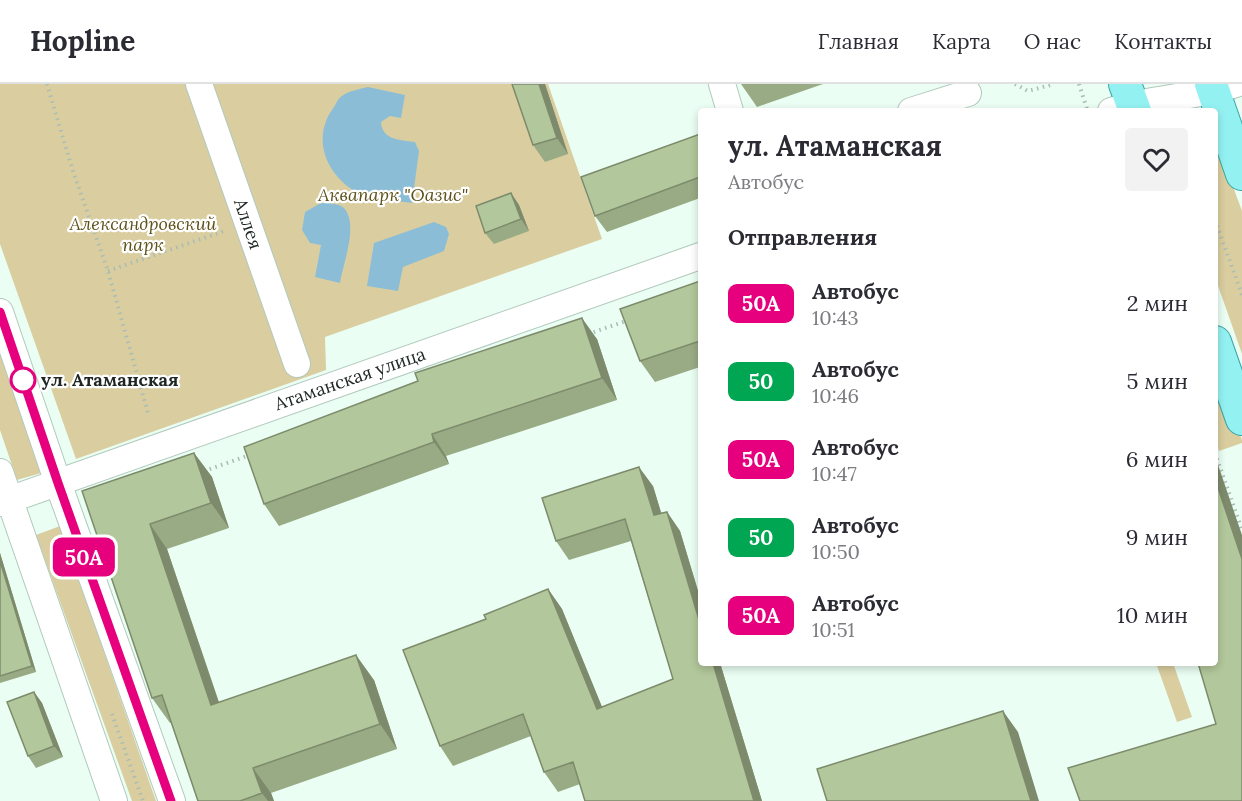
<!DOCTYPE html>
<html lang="ru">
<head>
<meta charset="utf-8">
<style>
  body { margin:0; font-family:Lora,serif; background:#f2f2f3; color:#2b2b33; height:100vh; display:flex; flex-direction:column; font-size:22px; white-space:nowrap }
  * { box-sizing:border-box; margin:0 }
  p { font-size:20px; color:#7c7c81 }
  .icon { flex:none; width:33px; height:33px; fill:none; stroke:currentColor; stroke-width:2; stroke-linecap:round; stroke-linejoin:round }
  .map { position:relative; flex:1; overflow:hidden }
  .side { position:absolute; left:698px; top:24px; width:520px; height:558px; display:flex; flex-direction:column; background:#fff; border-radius:6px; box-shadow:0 3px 9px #0003 }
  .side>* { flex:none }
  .badge { padding:0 12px; border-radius:9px; font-size:21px; line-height:39px }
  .map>.badge { position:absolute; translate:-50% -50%; box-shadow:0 0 0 3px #fff }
  h2 { padding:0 30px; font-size:22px; line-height:54px }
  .round { display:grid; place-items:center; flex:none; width:63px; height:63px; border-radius:6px; background:#f2f2f3 }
  .head { display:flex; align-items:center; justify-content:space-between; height:102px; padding:0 30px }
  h1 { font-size:28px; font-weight:700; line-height:45px }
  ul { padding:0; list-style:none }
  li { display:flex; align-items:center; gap:18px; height:78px; padding:0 30px }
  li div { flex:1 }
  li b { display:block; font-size:22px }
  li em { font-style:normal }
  li .badge { min-width:66px; font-weight:700; text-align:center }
  header { display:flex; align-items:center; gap:36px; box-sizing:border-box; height:84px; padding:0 30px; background:#fff; border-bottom:2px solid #e1e1e2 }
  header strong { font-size:28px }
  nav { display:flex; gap:33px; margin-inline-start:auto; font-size:21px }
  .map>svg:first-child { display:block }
  .green { fill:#dacea0 }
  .water { fill:#8bbed6 }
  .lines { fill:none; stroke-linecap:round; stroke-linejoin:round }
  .minor-casing { stroke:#b1c9bc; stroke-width:28 }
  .major-casing { stroke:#3ca4a4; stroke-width:34 }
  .path { stroke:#abbcb3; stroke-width:4; stroke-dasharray:1.5 4.5; stroke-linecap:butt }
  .minor { stroke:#fff; stroke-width:26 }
  .major { stroke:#94f1f2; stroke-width:32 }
  .wall { fill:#99ab85 }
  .shaded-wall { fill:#7d8b6c }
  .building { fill:#b2c79b; stroke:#7d8b6c; stroke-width:1.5 }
  .line-casing { stroke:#fff; stroke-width:14 }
  .line { stroke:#e6007e; stroke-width:9 }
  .stop-dot { fill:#fff; stroke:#e6007e; stroke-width:3 }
  .labels { text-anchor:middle; stroke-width:4.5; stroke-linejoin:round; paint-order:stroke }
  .park-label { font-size:18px; font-style:italic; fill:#5e511a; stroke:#fff }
  .street-label { font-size:18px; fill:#1d2622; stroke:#fff }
  .stop-label { font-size:18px; font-weight:bold; fill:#1d2622; stroke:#fff; text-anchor:start }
</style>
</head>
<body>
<header>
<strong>Hopline</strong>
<nav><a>Главная</a><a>Карта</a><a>О нас</a><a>Контакты</a></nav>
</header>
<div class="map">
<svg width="1242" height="717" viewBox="0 0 1242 717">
  <rect width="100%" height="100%" fill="#eafef3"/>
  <path class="green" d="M0 0H548L602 155 325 253 326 286 76 375 0 160Z
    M1215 54 1242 127V270L1215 193Z
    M0 266 41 389 17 396 0 346Z
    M1215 280 1242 356V359L1219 367 1215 355Z
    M60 442 156 717H132L36 451Z
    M1156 579H1173L1192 633 1177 638Z"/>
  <path class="water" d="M368 3 405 11 401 34 390 32 381 38C382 56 400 56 415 58L419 67 412 119C393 116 369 116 353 106 324 87 312 52 334 23 336 20 338 14 342 12 348 7 360 5 368 3Z
    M321 119C328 119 338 119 344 124 359 141 343 179 340 199L315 193 321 161 310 159 302 146 305 128Z
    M434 138 446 143 449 150 444 167 403 183 398 207 367 202 374 159Z"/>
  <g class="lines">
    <defs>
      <path id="minor" d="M199 0 297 280
        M722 0 730 27
        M911 27 968 9
        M1111 27C1152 13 1196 14 1236 0
        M0 228 58 399 172 717
        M0 388 114 717
        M0 419 700 172"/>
      <path id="major" d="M1125 0 1135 27
        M1211 0 1242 90
        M1215 258 1242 335"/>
    </defs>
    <use href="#minor" class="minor-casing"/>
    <use href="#major" class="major-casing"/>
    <path class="path" d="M47 0 73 87 108 187 148 329
      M1015 0 1028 7 1054 0
      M1079 0 1087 25
      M1215 136 1242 211
      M108 187 227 146
      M588 250 629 236
      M1215 369 1242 446
      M204 387 250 371
      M112 630 143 717"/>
    <use href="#minor" class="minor"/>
    <use href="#major" class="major"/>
  </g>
  <path class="wall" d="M545 0 568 70 545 78 533 61Z
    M741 0H823L757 23Z
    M700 50V114L607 148 595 132Z
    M511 109 519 121 529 147 494 160 485 149Z
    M700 197V283L655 298 640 277Z
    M597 255 617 316 446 372 449 380 279 442 264 420Z
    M194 369 212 393 229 444 167 465 219 618 374 596 397 665 271 709 274 717H198L171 639H170L152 614 82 407Z
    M653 402 661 429 667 428 680 447 762 717H585L580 700 558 708 544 688 531 652 453 682 440 662 486 535 548 505 562 525 602 623 673 595 631 457 569 476 556 457Z
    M0 469 36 588 0 599Z
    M34 608 42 619 63 673 36 684 28 672Z"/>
  <path class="shaded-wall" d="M539 0H545L568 70 557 54Z
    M511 109 519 121 529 147 521 135Z
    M582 234 597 255 617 316 602 294Z
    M432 350 446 372 449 380 434 358Z
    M194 369 212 393 229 444 211 419Z
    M1215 372 1242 451V475L1215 395Z
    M639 383 653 402 668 451 654 431Z
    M667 428 680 447 700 514V539Z
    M150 440 167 465 228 646 211 621Z
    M0 469 36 588 32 582 0 477Z
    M548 505 562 525 611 645 597 625Z
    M356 571 374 596 397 665 380 640Z
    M713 579H720L762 717H754Z
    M34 608 42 619 63 673 54 662Z
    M1003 627 1018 648 1039 717H1031Z
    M253 684 271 709 274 717H268L262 709Z"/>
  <path class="building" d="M512 0H539L557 54 533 61Z
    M700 50V93L595 132 581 93Z
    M511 109 521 135 485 149 476 122Z
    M700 197V257L640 277 620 225Z
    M582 234 602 294 432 350 434 358 264 420 244 363 418 297 415 289Z
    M194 369 211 419 150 440 211 621 356 571 380 640 253 684 262 709 240 717H198L162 611 152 614 82 407Z
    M639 383 654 431 667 428 700 539V579H713L754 717H585L573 678 544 688 523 630 440 662 403 566 486 535 484 531 548 505 597 625 673 595 625 435 556 457 542 414Z
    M1215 395 1242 475V717H1080L1068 684 1216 640 1198 579H1215Z
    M0 477 32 582 0 592Z
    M34 608 54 662 28 672 7 618Z
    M1003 627 1031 717H827L817 685Z"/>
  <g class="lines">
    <defs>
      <path id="line" d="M0 228 58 399 171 717"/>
    </defs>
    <use href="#line" class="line-casing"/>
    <use href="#line" class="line"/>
  </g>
  <circle class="stop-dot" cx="23" cy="296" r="12"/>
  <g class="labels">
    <g class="park-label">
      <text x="393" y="117">Аквапарк "Оазис"</text>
      <text x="143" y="146">Александровский<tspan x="143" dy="21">парк</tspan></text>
    </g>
    <g class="street-label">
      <text transform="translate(248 140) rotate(71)" y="6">Аллея</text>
      <text transform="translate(350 295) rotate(-19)" y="6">Атаманская улица</text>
    </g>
    <g class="stop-label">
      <text x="41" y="302">ул. Атаманская</text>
    </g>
  </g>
</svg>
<b class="badge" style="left:84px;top:473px;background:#e6007e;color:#fff">50А</b>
<section class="side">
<div class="head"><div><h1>ул. Атаманская</h1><p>Автобус</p></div><a class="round"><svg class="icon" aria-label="heart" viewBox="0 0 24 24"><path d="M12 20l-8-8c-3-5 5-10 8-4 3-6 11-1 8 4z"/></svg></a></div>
<h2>Отправления</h2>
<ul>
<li><span class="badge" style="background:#e6007e;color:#fff">50А</span><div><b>Автобус</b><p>10:43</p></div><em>2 мин</em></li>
<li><span class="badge" style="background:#00a651;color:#fff">50</span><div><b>Автобус</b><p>10:46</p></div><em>5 мин</em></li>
<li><span class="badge" style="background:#e6007e;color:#fff">50А</span><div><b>Автобус</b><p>10:47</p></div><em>6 мин</em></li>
<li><span class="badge" style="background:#00a651;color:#fff">50</span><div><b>Автобус</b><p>10:50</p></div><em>9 мин</em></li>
<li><span class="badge" style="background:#e6007e;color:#fff">50А</span><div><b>Автобус</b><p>10:51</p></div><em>10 мин</em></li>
</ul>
</section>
</div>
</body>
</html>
